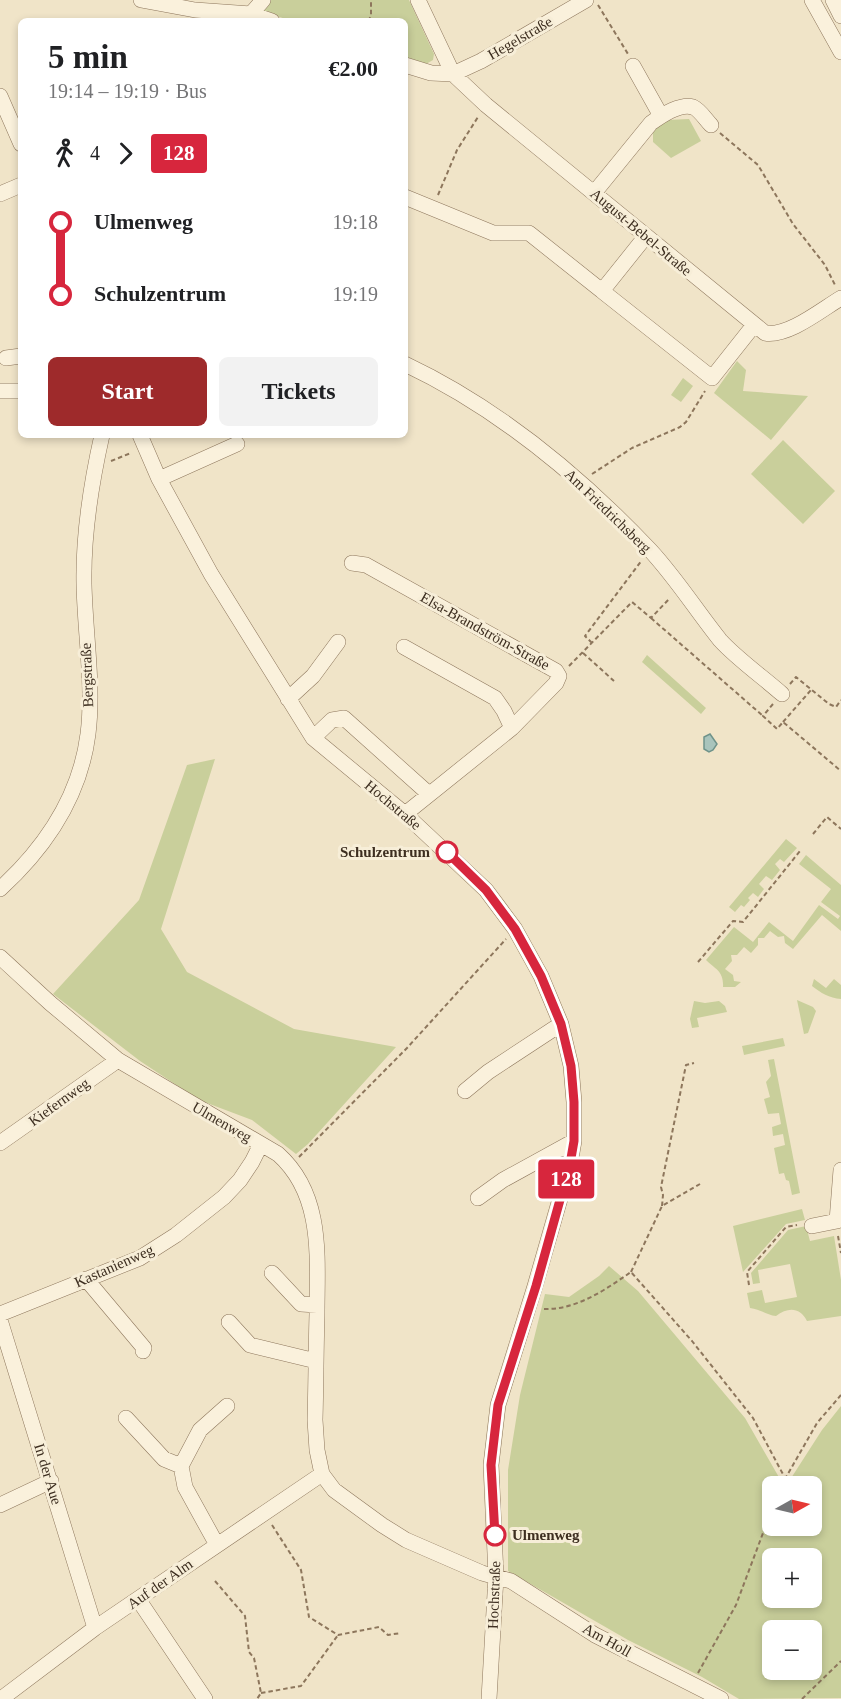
<!DOCTYPE html>
<html lang="en">
<head>
<meta charset="utf-8">
<style>
  body { margin:0; font-family:"Times New Roman",serif; background:#f2f2f2; color:#202124; height:100vh; display:flex; flex-direction:column; font-size:22px; white-space:nowrap }
  * { box-sizing:border-box; margin:0 }
  p { font-size:20px; color:#757577 }
  .icon { flex:none; width:33px; height:33px; fill:none; stroke:currentColor; stroke-width:2; stroke-linecap:round; stroke-linejoin:round }
  .map { position:relative; flex:1; overflow:hidden }
  .side { position:absolute; left:18px; top:18px; width:390px; height:420px; display:flex; flex-direction:column; background:#fff; border-radius:9px; box-shadow:0 3px 9px #0003 }
  .side>* { flex:none }
  .badge { padding:0 12px; border-radius:4px; font-size:21px; line-height:39px }
  .needle { width:39px; rotate:82deg }
  .tools { position:absolute; left:762px; top:1476px; display:grid; gap:12px }
  .tools a { display:grid; place-items:center; width:60px; height:60px; border-radius:9px; background:#fff; box-shadow:0 3px 9px #0003; font-size:30px }
  .map>.badge { position:absolute; translate:-50% -50%; box-shadow:0 0 0 3px #fff }
  .legs { display:flex; align-items:center; gap:9px; height:66px; padding:0 30px; font-size:20px }
  .legs p { margin-inline-start:auto }
  .summary { display:flex; align-items:center; justify-content:space-between; height:102px; padding:0 30px }
  h1 { font-size:33px; font-weight:800; line-height:45px }
  .action { display:flex; gap:12px; margin-top:auto; padding:12px 30px }
  .action a { flex:1; height:69px; border-radius:9px; background:#9e2a2b; color:#fff; font-size:24px; font-weight:800; line-height:69px; text-align:center }
  .action a+a { background:#f2f2f2; color:#202124 }
  ul { padding:0 30px; list-style:none }
  li { display:flex; align-items:center; gap:21px; height:72px; font-size:22px }
  li i { display:grid; place-items:center; width:9px; height:100%; margin:0 8px; background:currentColor }
  li i::after { content:''; width:15px; height:15px; margin:-8px; border:4px solid; border-radius:50%; background:#fff }
  li p { margin-inline-start:auto }
  li:first-child i { background:linear-gradient(#0000 50%,currentColor 0) }
  li:last-child i { background:linear-gradient(currentColor 50%,#0000 0) }
  .map>svg:first-child { display:block }
  .green { fill:#c9cf9b; fill-rule:evenodd }
  .water { fill:#a9c4bc; stroke:#6f938a; stroke-width:1.5 }
  .lines { fill:none; stroke-linecap:round; stroke-linejoin:round }
  .minor-casing { stroke:#8d765c; stroke-width:16 }
  .path { stroke:#8d765c; stroke-width:2; stroke-dasharray:4.5 3; stroke-linecap:butt }
  .minor { stroke:#faf1dc; stroke-width:15 }
  .line-1-casing { stroke:#fff; stroke-width:14 }
  .line-1 { stroke:#d7263d; stroke-width:9 }
  .stop-1-dot { fill:#fff; stroke:#d7263d; stroke-width:3 }
  .labels { text-anchor:middle; stroke-width:6; stroke-linejoin:round; paint-order:stroke }
  .street-label { font-size:15px; fill:#3d2e20; stroke:#f7eed8 }
  .stop-label { font-size:15px; font-weight:bold; fill:#3d2e20; stroke:#f7eed8; text-anchor:end }
</style>
</head>
<body>
<div class="map">
<svg width="841" height="1699" viewBox="0 0 841 1699">
  <rect width="100%" height="100%" fill="#f0e4c8"/>
  <path class="green" d="M270 0H409L434 54 433 60 426 64 405 57V21H292L264 12 263 8Z
    M689 119 701 141 671 158 653 142V129L667 120Z
    M737 361 746 370 743 391 808 396 771 440 714 393Z
    M683 378 693 386 681 402 671 395Z
    M783 440 835 491 803 524 751 474Z
    M647 655 706 708 701 714 642 662Z
    M215 759 161 929 187 972 294 1029 396 1047 308 1144 296 1154 252 1120 199 1100 140 1061 53 994 139 900 187 765Z
    M786 839 797 848 784 862 780 859 775 864 780 870 772 880 766 876 759 884 764 889 758 897 753 893 748 898 750 900 744 907 741 905 735 912 729 907Z
    M806 855 841 885V931L822 915 793 949 785 943 784 936 778 937 770 931 764 938H758V945L751 953 744 947 737 955H731L732 961 725 969 733 975 734 981 741 982 735 987H723C724 971 715 969 706 960L734 927 753 942 769 922 793 941 819 905 838 919 840 916 821 902 831 889 799 864Z
    M814 979 826 988 834 979 841 985V999C829 998 821 993 812 986Z
    M797 1000 813 1007 816 1011 808 1033 804 1034Z
    M694 1001 705 1003 719 1001 725 1006 727 1012 697 1018 699 1027 692 1028 690 1019Z
    M783 1038 785 1046 744 1055 742 1046Z
    M774 1059 800 1193 792 1195 789 1181 786 1180 784 1173 779 1174 774 1148 785 1145 783 1134 773 1136 772 1127 781 1124 779 1113 768 1114 764 1099 770 1097 766 1082 771 1076 768 1060Z
    M802 1209 805 1220 786 1224 743 1272 733 1226Z
    M806 1226 810 1241 834 1236 841 1280V1316L807 1321C800 1307 788 1307 776 1316 767 1315 760 1309 750 1308L747 1293 762 1290 765 1303 797 1297 790 1264 758 1270 760 1283 753 1284 751 1273 788 1230Z
    M609 1266 638 1291 745 1418 784 1486H772V1526H812V1486H786L822 1430 841 1406V1698L739 1699 702 1677 628 1640 508 1571V1470L520 1395 545 1294 569 1297 599 1276ZM772 1558H812V1598H772ZM772 1630H812V1670H772Z"/>
  <path class="water" d="M710 734 717 744 713 750 709 752 704 749V737Z"/>
  <g class="lines">
    <defs>
      <path id="minor" d="M141 0 195 10 251 14 272 21
        M418 0 453 74 486 105 765 333C788 337 821 310 841 298
        M812 0 841 52
        M833 0 841 16
        M251 14 263 0
        M405 65 431 73 453 74 481 61 586 0
        M633 66 661 116
        M0 96 21 144
        M594 193 651 123C662 115 680 103 693 107 700 110 706 120 711 125
        M0 194 21 185
        M405 197 493 233H529L602 291 646 236
        M602 291 712 378 754 325
        M6 358 21 356
        M405 364C498 408 579 475 650 550 676 578 696 610 720 640 736 658 764 678 782 694
        M0 391H21
        M140 435 159 479 211 574 313 738 405 814 486 890 515 929 541 976 561 1024 571 1066 574 1102V1141L570 1164 535 1286 498 1405 491 1465 496 1576 489 1699
        M159 479 237 444
        M352 563 366 565 556 671 559 676 556 683 512 728 405 814
        M404 647 495 698 504 711 512 728
        M288 699 313 676 338 642
        M313 738 332 720 344 718 429 794
        M0 889C46 847 80 797 88 734 94 686 85 633 84 584 83 534 91 484 102 435
        M0 957 50 1003 118 1060 278 1154C324 1195 317 1258 317 1314 316 1349 316 1385 315 1420L317 1450 322 1474 334 1490 382 1525 406 1540 482 1573 511 1581 595 1635 721 1699
        M465 1091 488 1072 561 1024
        M0 1143 118 1060
        M478 1198 503 1180 574 1141
        M812 1226 837 1221 841 1170
        M272 1273 301 1304 317 1305
        M86 1279 144 1348 143 1351
        M0 1314 140 1258 176 1235 224 1197 240 1180 252 1162 261 1144
        M0 1320 95 1628
        M229 1322 250 1345 316 1361
        M126 1418 164 1459 181 1466
        M0 1505 51 1481
        M217 1545 185 1487 181 1466 200 1430 227 1406
        M138 1599 205 1699
        M1 1699 95 1628 322 1474"/>
    </defs>
    <use href="#minor" class="minor-casing"/>
    <path class="path" d="M598 5 628 54
      M368 21 371 16V0
      M720 133 758 165 793 224 825 265 835 285
      M438 195 457 150 478 117
      M111 461 131 453
      M592 474 632 448 680 427 686 422 705 391
      M651 618 763 716
      M592 643 585 636 642 560
      M583 653 614 681
      M569 666 632 602 651 618 670 598
      M790 684 796 677 829 704 836 707 841 700
      M773 704 763 716 777 729 783 722 841 771
      M783 722 811 690
      M813 834 827 817 841 829
      M698 962 733 921 743 922 800 851
      M299 1157 407 1048 506 939
      M662 1206 663 1195 661 1187 686 1065 694 1063
      M838 1236 841 1253
      M631 1272 662 1206 700 1184
      M749 1285 747 1272 786 1227 797 1225
      M544 1309C576 1310 605 1290 631 1272L692 1341 753 1418 785 1478
      M781 1486 817 1423 841 1395
      M272 1525 301 1570 309 1617 338 1635 379 1627 388 1635 401 1633
      M215 1581 245 1616 249 1652 254 1658 261 1693 257 1699
      M698 1673 736 1605 772 1509
      M261 1693 301 1686 338 1635
      M802 1699 841 1661"/>
    <use href="#minor" class="minor"/>
  </g>
  <g class="lines">
    <defs>
      <path id="line-1" d="M447 852 486 890 515 929 541 976 561 1024 571 1066 574 1102V1141L570 1164 536 1286 498 1405 491 1465 495 1535"/>
    </defs>
    <use href="#line-1" class="line-1-casing"/>
    <use href="#line-1" class="line-1"/>
  </g>
  <g class="stop-1-dot">
    <circle cx="447" cy="852" r="10"/>
    <circle cx="495" cy="1535" r="10"/>
  </g>
  <g class="labels">
    <g class="street-label">
      <text transform="translate(520 38) rotate(-30)" y="5">Hegelstraße</text>
      <text transform="translate(641 232) rotate(40)" y="5">August-Bebel-Straße</text>
      <text transform="translate(608 511) rotate(44)" y="5">Am Friedrichsberg</text>
      <text transform="translate(485 631) rotate(29)" y="5">Elsa-Brandström-Straße</text>
      <text transform="translate(87 675) rotate(-92)" y="5">Bergstraße</text>
      <text transform="translate(393 805) rotate(40)" y="5">Hochstraße</text>
      <text transform="translate(59 1102) rotate(-36)" y="5">Kiefernweg</text>
      <text transform="translate(222 1122) rotate(30)" y="5">Ulmenweg</text>
      <text transform="translate(114 1266) rotate(-24)" y="5">Kastanienweg</text>
      <text transform="translate(48 1474) rotate(73)" y="5">In der Aue</text>
      <text transform="translate(160 1584) rotate(-35)" y="5">Auf der Alm</text>
      <text transform="translate(494 1595) rotate(-88)" y="5">Hochstraße</text>
      <text transform="translate(607 1640) rotate(29)" y="5">Am Holl</text>
    </g>
    <g class="stop-label">
      <text x="430" y="857">Schulzentrum</text>
      <text x="512" y="1540" text-anchor="start">Ulmenweg</text>
    </g>
  </g>
</svg>
<div class="tools">
<a><svg class="needle" viewBox="-14 -14 28 28"><path d="M0-13l5 13h-10z" fill="#e53935"/><path d="M0 13l5-13h-10z" fill="#757577"/></svg></a>
<a>+</a>
<a>−</a>
</div>
<b class="badge" style="left:566px;top:1179px;background:#d7263d;color:#fff">128</b>
<section class="side">
<div class="summary"><div><h1>5 min</h1><p>19:14 – 19:19 · Bus</p></div><b>€2.00</b></div>
<div class="legs"><svg class="icon" aria-label="walk" viewBox="0 0 24 24"><circle cx="13" cy="4" r="2"/><path d="M13 8l-2 6 4 7M11 14l-3 7M7 12l3-4h3l4 4"/></svg>4<svg class="icon" aria-label="forward" viewBox="0 0 24 24"><path d="M9 5l7 7-7 7"/></svg><b class="badge" style="background:#d7263d;color:#fff">128</b></div>
<ul>
<li><i style="color:#d7263d"></i><b>Ulmenweg</b><p>19:18</p></li>
<li><i style="color:#d7263d"></i><b>Schulzentrum</b><p>19:19</p></li>
</ul>
<div class="action"><a>Start</a><a>Tickets</a></div>
</section>
</div>
</body>
</html>
